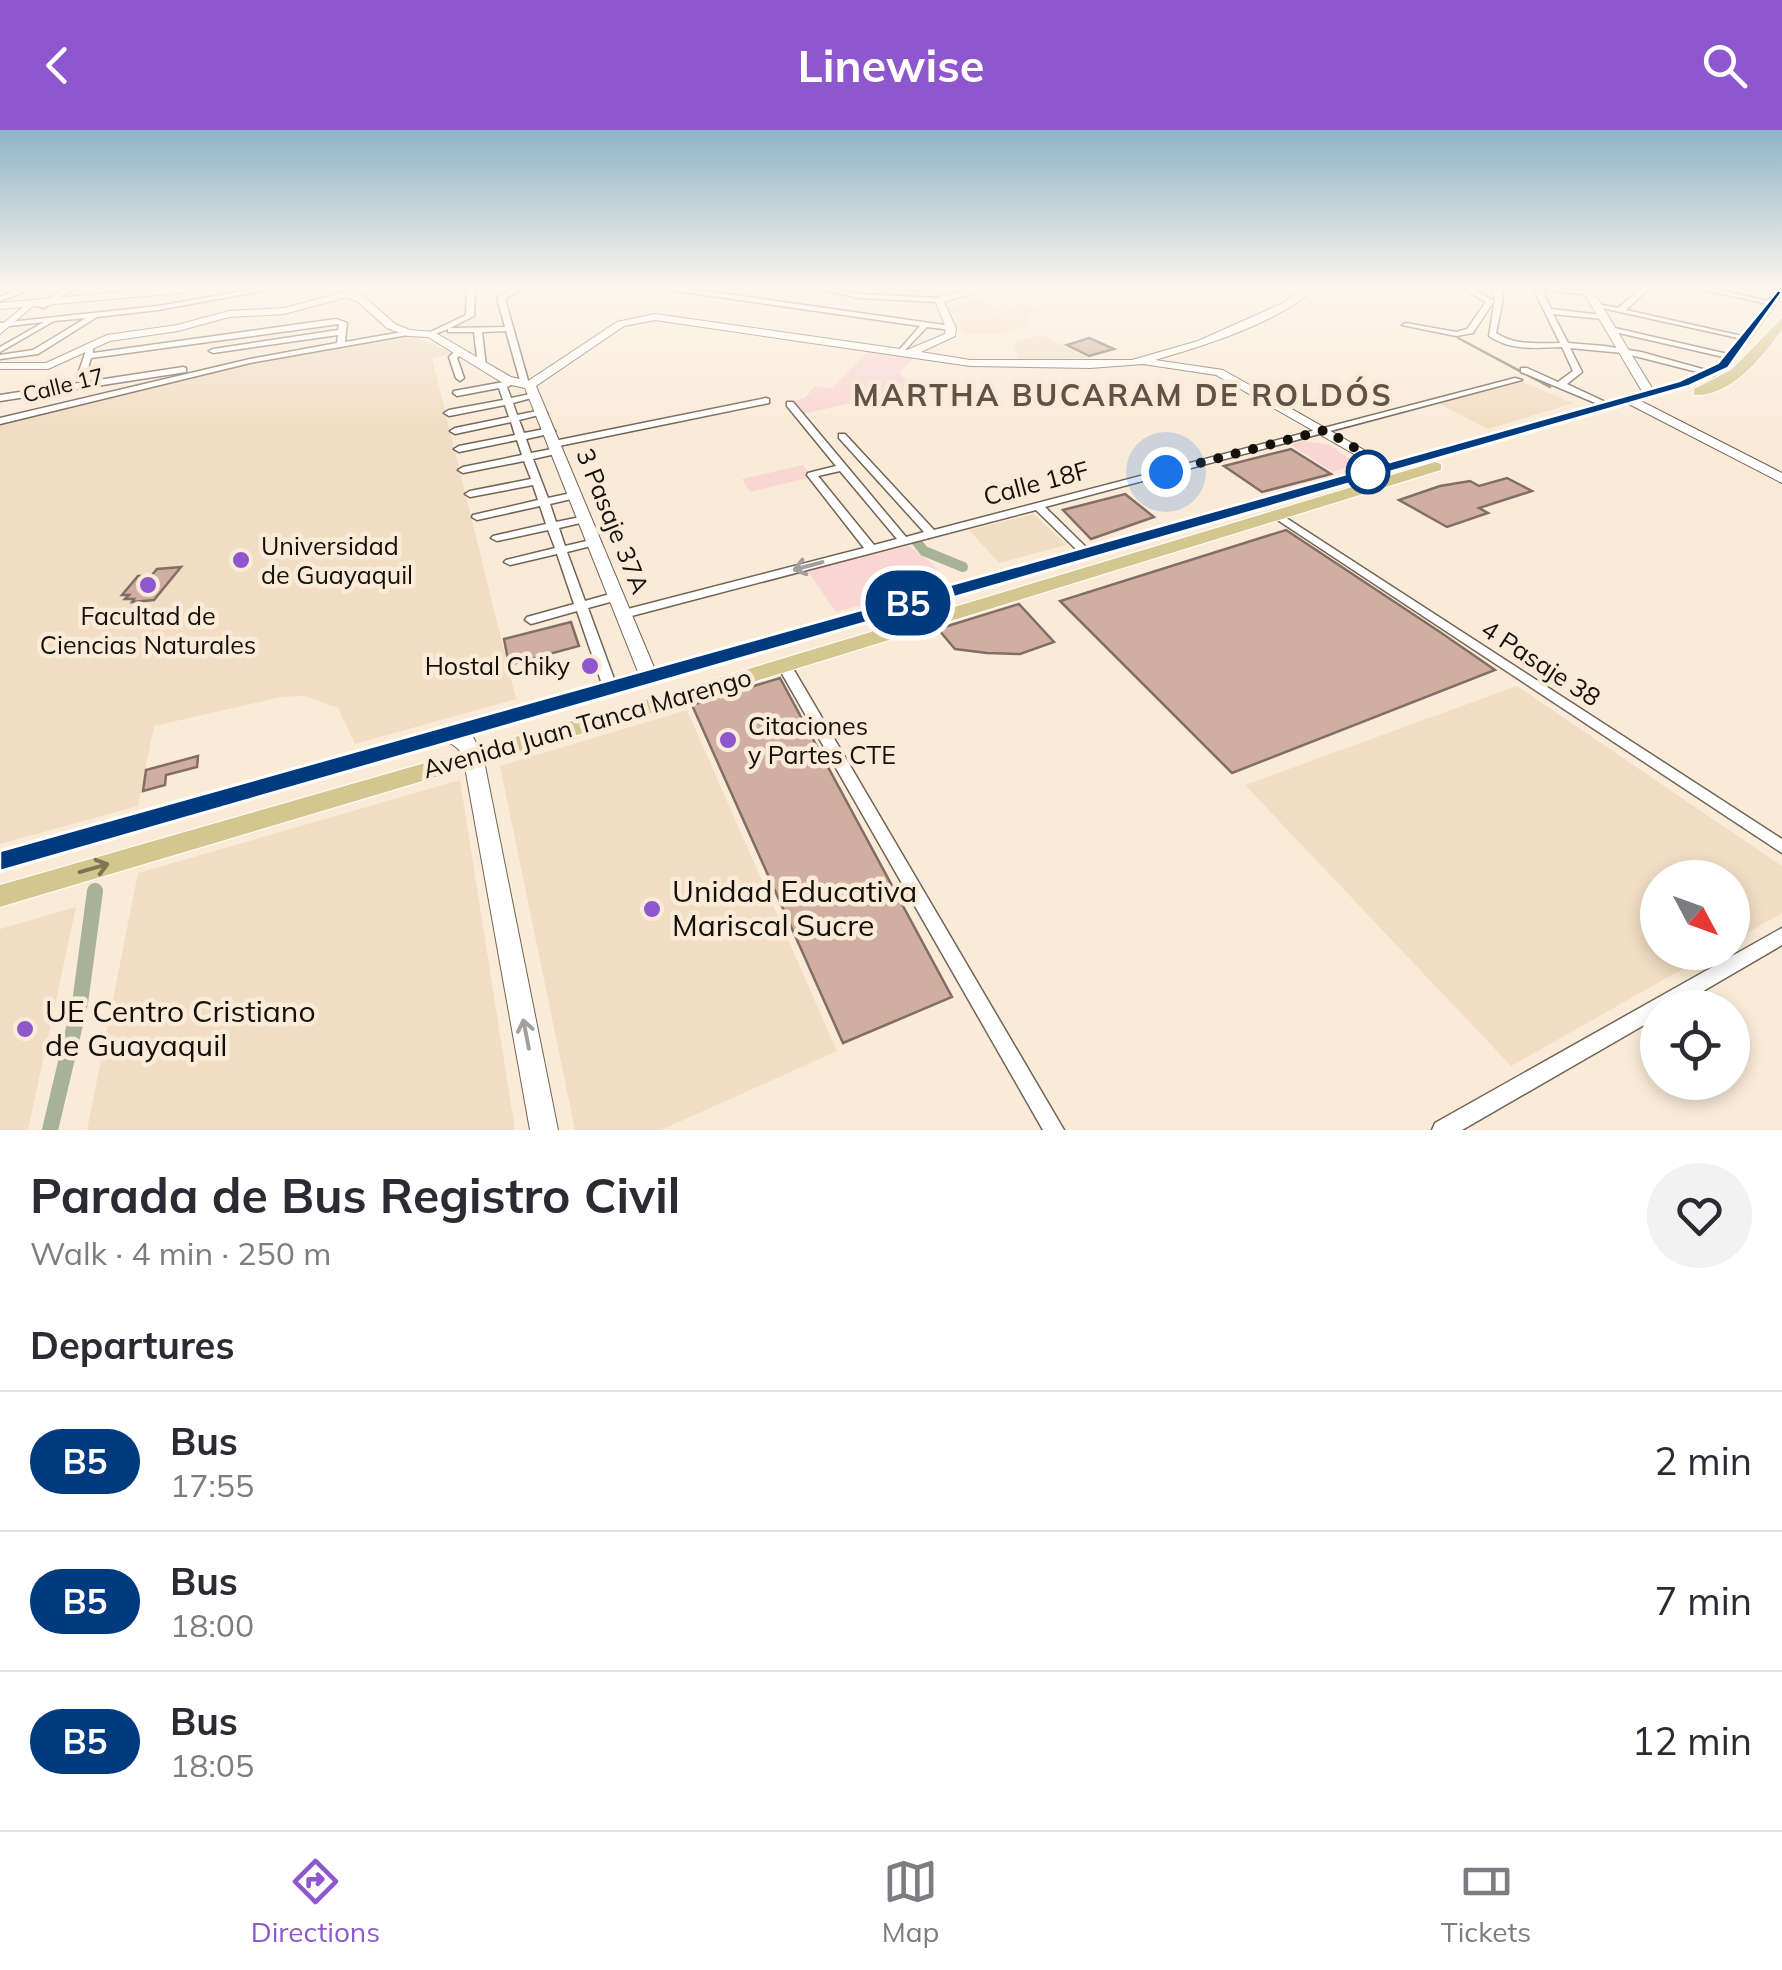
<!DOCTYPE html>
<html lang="en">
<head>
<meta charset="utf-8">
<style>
  body { margin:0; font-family:Mulish,sans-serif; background:#f2f2f3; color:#2b2b33; height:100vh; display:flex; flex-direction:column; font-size:38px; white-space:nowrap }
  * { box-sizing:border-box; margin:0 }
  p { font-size:32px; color:#7c7c81 }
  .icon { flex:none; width:55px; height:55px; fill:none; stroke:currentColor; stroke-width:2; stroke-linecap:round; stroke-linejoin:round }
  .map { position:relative; height:1000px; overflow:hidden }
  .panel { display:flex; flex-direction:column; background:#fff; flex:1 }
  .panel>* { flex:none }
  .badge { padding:0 20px; border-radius:32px; font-size:35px; line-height:65px }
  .needle { width:65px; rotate:131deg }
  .tools { position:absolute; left:1640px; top:730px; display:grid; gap:20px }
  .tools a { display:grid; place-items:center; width:110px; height:110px; border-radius:50%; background:#fff; box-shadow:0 5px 15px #0003; font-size:50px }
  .you { position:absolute; width:50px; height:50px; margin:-25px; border:8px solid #fff; border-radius:50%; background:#1a73e8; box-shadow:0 0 0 15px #1a73e833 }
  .map>.badge { position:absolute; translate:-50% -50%; box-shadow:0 0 0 5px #fff }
  h2 { padding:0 30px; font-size:38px; line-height:90px }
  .round { display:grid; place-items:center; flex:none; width:105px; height:105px; border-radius:52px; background:#f2f2f3 }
  .summary { display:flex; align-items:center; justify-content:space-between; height:170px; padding:0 30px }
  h1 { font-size:48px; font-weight:700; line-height:75px }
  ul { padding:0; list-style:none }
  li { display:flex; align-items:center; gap:30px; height:140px; padding:0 30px; border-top:2px solid #e1e1e2 }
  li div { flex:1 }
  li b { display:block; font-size:38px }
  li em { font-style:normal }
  li .badge { min-width:110px; font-weight:700; text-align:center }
  header { display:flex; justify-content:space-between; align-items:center; height:130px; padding:0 30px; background:#8f57ce; color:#fff; font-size:45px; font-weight:700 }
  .tabs { display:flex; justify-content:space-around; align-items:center; height:140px; border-top:2px solid #e1e1e2; background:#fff; font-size:28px; color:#7c7c81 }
  .tabs a { display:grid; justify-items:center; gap:5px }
  .tabs .on { color:#8f57ce }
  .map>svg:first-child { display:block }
  .built { fill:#f1ddc4 }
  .green { fill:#f9d5d4 }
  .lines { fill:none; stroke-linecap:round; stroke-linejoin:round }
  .stream { stroke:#7c826b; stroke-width:2.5 }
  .canal-far1 { stroke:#a8b395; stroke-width:10 }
  .canal { stroke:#a8b395; stroke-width:16 }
  .building { fill:#d0afa0; stroke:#836e65; stroke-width:2.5 }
  .street-casing { stroke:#726454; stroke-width:3 }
  .secondary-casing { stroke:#726454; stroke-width:2 }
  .primary-casing { stroke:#fff; stroke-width:2 }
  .street { fill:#fff; fill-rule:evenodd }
  .secondary { fill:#fff; fill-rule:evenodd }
  .primary { fill:#d3c78f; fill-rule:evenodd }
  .oneway { stroke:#a29f9d }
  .oneway2 { stroke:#7e7553 }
  .line { fill:#003b80; stroke:#fff; stroke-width:2.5 }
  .walk { stroke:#16100a; stroke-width:10; stroke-dasharray:0 18 }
  .stop-dot { fill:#fff; stroke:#003b80; stroke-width:5 }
  .poi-dot { fill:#8f57ce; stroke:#faebd8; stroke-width:4 }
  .labels { text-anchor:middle; stroke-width:9; stroke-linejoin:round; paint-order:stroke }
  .far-street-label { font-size:22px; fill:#16100a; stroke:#faebd8 }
  .street-label { font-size:25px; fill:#16100a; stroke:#faebd8 }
  .poi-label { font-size:25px; fill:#16100a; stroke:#faebd8; text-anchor:start }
  .far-district-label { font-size:30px; font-weight:bold; letter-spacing:2.5px; fill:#605343; stroke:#faebd8 }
  .near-poi-label { font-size:30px; fill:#16100a; stroke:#faebd8; text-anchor:start }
</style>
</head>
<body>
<header><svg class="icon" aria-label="back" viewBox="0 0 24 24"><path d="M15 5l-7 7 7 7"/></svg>Linewise<svg class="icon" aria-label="search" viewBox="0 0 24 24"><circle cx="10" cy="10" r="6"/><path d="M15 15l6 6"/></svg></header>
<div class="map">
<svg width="1782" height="1000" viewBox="0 0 1782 1000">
  <rect width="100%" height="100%" fill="#faebd8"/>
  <path class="built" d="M981 169 998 181 962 190 1004 182 1022 173 1041 181 1030 185 1027 196 998 204 962 203 960 188 945 178Z
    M1041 204 1087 228 1018 231 1014 213Z
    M414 207 453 223 432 228 516 569 355 614 338 578 305 566 281 567 154 596 138 676 0 714V294L282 226Z
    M1523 252 1573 273 1488 299 1438 273Z
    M1034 384 1066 415 999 433 969 400Z
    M1517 556 1782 736V783L1733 811 1732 748H1658V822L1711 823 1511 936 1245 655Z
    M687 580 837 921 661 1000H575L500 636Z
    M460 650 515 1000H87L138 743Z
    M76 777 28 1000H0V799Z"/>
  <path class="green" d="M869 220 915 227 899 243 915 259 802 284 792 271 805 268 815 256 832 258Z
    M1303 311 1330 315 1357 334 1333 342 1291 315Z
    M803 335 812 347 750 362 742 349Z
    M909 416 933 434 947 452 836 482 807 440Z"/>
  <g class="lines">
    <path class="stream" d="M1458 208 1550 257"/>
    <path class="canal-far1" d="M916 411 924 421 963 437"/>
    <path class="canal" d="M50 1000 80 873 95 761"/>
  </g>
  <path class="building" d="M1089 208 1114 219 1089 226 1067 215Z
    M1291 319 1331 344 1262 362 1224 336Z
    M1507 348 1532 361 1479 378 1488 383 1447 397 1399 370 1440 356 1470 351 1479 356Z
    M1125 364 1154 387 1091 409 1063 380Z
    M1286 400 1440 502 1495 540 1232 643 1060 471Z
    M181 437 154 470 132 472 134 469H125L129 465H122L138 446H151L157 439Z
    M1019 474 1054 512 1020 524 987 523 955 519 938 499Z
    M571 492 579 516 509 535 504 509Z
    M780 548 952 867 843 913 692 575Z
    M198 626 197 637 166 645 165 655 143 661 146 640Z"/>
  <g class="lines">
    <defs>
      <path id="street" d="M23 158H34L0 171V167Z
        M66 158H75L44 178 37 176Z
        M262 158H278L158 180 97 187 38 224 0 229V225L33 220 86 188 54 191 0 222V217L44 192 0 197V193L158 176Z
        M467 158H475L474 186 450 198 505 197 497 168 513 158H522L505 169 529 254 528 256 521 254 506 201 482 202 486 236 482 238 478 236 474 202H448V199L430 206 426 204 466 185Z
        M666 158H685L951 196 955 198 951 200 927 197 904 221 900 219 920 196 670 160Z
        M814 158H829L859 164 938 168 942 170 938 172 859 168Z
        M911 158H923L914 161Z
        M1462 158H1471L1494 171 1473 203 1456 206 1402 195 1406 193 1456 202 1467 199 1486 172Z
        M1493 158H1501L1503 169 1496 203C1516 216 1537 213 1560 213L1533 158 1589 161H1592V165L1542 160 1551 179 1602 185 1606 187 1602 189 1553 184 1568 213 1604 216 1641 222 1717 243 1713 246 1623 223 1570 218 1582 242 1567 254 1612 275 1605 277 1521 242V238H1527L1558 252 1573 241 1562 217C1536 218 1511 221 1489 206L1495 169Z
        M1642 158H1650L1626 180 1751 208 1747 210 1593 176 1597 174 1618 178Z
        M1696 158H1710L1777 173 1773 175Z
        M336 189 347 193 345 212 408 201 412 203 408 205 250 233 0 294V288L250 229 337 213 338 205 213 223 209 221 213 219 338 200 339 194 91 228 87 241 83 244 79 241 87 218H93V223Z
        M1606 196 1732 225 1736 227 1732 229 1606 200Z
        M456 220 463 222 457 228 464 248 460 251 456 248 449 227Z
        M183 237 186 238V242L0 271V265Z
        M1515 248 1522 250 1045 377 1089 420 1091 422 1089 424H1081L1036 380 624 488 618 484 620 481 864 418 807 345 808 343 836 336 787 276V272H793L906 407 924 402 839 308V304H845L934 400ZM840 341 897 409 874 415 818 346Z
        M509 251 513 254 507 257 511 268 535 263 539 266 513 273 517 285 542 280 547 283 519 290 524 303 550 298 555 301 553 303 526 309 531 323 557 318 562 321 560 323 533 329 548 368 576 362 581 365 580 367 550 374 556 392 585 386 590 389 589 391 559 398 565 416 595 409 601 412 599 414 567 422 585 471 617 462 623 466 621 469 588 478 617 557 615 560 610 562 603 557 577 481 531 494 525 490 527 487 574 474 557 424 510 435 504 432 506 430 555 418 548 400 497 411 491 408 493 406 546 394 540 376 477 390 472 387 473 385 538 370 533 355 470 367 465 364 470 361 531 349 524 331 463 343 458 340 463 337 522 325 517 310 459 322 454 319 459 316 515 305 511 292 455 304 450 301 455 298 509 287 505 275 449 286 444 283 449 280 503 270 499 258 457 266 453 263 454 261Z
        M766 268 769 269V273L554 317 549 314 554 311Z
        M1277 382 1782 709V723L1273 387 1272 385Z
        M784 531 791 535 1064 1000H1043L777 535Z
        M1782 798V815L1674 878H1658V887L1462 1000H1432L1435 993Z"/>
      <path id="secondary" d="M167 158H205L200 161 33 176 0 204V196L23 177 0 179V173Z
        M975 158H992L944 172 956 198 955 206 921 222 970 230H1132L1198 211 1283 173 1305 158H1316C1275 194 1207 215 1155 230L1223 240 1394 337 1387 341 1382 340 1216 245 1143 234 1090 238 970 236 655 190 624 196 536 256 658 547 649 553 640 547 525 258 503 253 428 207 408 206 387 198 358 172 347 167 284 184 229 187 178 201 110 211 48 239H0V233H46L107 205 177 195 229 181 284 178 348 161 366 168 395 194 410 200 434 202 511 247 528 251 617 192 655 184 907 220 945 204 946 198 934 168Z
        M1581 158H1591L1655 263 1653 266 1643 263Z
        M1629 265 1782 343V353L1625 272 1623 269Z
        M448 596 473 607 483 626 558 1000H530L463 626C456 612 445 614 438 603L441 598Z"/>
      <path id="primary" d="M1782 159V170L1728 239 1689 257 0 742V720L1679 251 1718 233Z
        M1782 188V200C1762 227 1731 267 1694 265V259L1731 240Z
        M1435 332 1441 334V340L688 572 0 777V755L672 562Z"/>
    </defs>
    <use href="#street" class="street-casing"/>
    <use href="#secondary" class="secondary-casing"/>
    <use href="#primary" class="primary-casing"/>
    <use href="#street" class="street"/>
    <use href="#secondary" class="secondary"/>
    <use href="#primary" class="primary"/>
  </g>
  <defs><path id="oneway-shaft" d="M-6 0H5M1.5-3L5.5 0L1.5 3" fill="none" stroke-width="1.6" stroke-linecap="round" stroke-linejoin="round" transform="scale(2.5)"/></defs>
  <g class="oneway">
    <use href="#oneway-shaft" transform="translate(808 436) rotate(165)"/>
    <use href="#oneway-shaft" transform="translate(526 904) rotate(-101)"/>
  </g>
  <use class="oneway2" href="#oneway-shaft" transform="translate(94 738) rotate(-16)"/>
  <linearGradient id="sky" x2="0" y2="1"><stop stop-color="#8eb4c7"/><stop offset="0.53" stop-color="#fdf6ed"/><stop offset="1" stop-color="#fdf6ed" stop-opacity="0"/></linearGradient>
  <rect width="1782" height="298" fill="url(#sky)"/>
  <path class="line" d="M1778 160 1782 162 1728 238 1689 256 0 741V721L1679 251 1718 233Z"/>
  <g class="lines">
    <path class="walk" d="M1166 342 1325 300 1387 337 1368 342"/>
  </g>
  <circle class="stop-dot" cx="1368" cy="342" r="20"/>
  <g class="poi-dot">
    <circle cx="241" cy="430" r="10"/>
    <circle cx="148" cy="455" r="10"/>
    <circle cx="590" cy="536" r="10"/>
    <circle cx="728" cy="610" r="10"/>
    <circle cx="652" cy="779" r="10"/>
    <circle cx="25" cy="899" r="10"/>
  </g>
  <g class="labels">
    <g class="far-street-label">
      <text transform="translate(63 255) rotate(-14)" y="8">Calle 17</text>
    </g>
    <g class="street-label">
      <text transform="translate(1036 353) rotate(-15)" y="9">Calle 18F</text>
      <text transform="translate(613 391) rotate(68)" y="9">3 Pasaje 37A</text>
      <text transform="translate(1541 533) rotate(33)" y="9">4 Pasaje 38</text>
      <text transform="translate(587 593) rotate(-16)" y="9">Avenida Juan Tanca Marengo</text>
    </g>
    <g class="poi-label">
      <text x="261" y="425">Universidad<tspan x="261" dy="29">de Guayaquil</tspan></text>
      <text x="148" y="495" text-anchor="middle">Facultad de<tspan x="148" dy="29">Ciencias Naturales</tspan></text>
      <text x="570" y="545" text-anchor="end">Hostal Chiky</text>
      <text x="748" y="605">Citaciones<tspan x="748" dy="29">y Partes CTE</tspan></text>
    </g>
    <g class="far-district-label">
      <text x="1123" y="276">MARTHA BUCARAM DE ROLDÓS</text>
    </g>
    <g class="near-poi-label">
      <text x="672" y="772">Unidad Educativa<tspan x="672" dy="34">Mariscal Sucre</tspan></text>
      <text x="45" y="892">UE Centro Cristiano<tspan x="45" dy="34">de Guayaquil</tspan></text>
    </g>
  </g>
</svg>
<div class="tools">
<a><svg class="needle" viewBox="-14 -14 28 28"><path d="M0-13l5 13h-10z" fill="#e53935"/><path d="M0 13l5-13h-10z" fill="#7c7c81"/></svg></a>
<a><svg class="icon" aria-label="locate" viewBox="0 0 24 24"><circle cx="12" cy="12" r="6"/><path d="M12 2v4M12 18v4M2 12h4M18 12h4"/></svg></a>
</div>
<div class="you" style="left:1166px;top:342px"></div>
<b class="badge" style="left:908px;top:473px;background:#003b80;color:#fff">B5</b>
</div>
<section class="panel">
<div class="summary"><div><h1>Parada de Bus Registro Civil</h1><p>Walk · 4 min · 250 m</p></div><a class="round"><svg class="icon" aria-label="heart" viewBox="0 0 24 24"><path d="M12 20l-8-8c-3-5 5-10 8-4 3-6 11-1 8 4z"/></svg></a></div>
<h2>Departures</h2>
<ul>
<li><span class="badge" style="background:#003b80;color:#fff">B5</span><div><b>Bus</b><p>17:55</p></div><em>2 min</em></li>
<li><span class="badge" style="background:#003b80;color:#fff">B5</span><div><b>Bus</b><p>18:00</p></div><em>7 min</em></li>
<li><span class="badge" style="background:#003b80;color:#fff">B5</span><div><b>Bus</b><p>18:05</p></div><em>12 min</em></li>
</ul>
</section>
<nav class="tabs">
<a class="on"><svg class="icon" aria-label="directions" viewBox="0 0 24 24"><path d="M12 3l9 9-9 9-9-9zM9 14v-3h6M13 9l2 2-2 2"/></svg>Directions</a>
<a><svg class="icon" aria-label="map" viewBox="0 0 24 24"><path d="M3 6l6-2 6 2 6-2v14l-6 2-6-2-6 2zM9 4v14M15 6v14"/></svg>Map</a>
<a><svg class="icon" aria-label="tickets" viewBox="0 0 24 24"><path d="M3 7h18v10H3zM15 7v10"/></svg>Tickets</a>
</nav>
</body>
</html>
